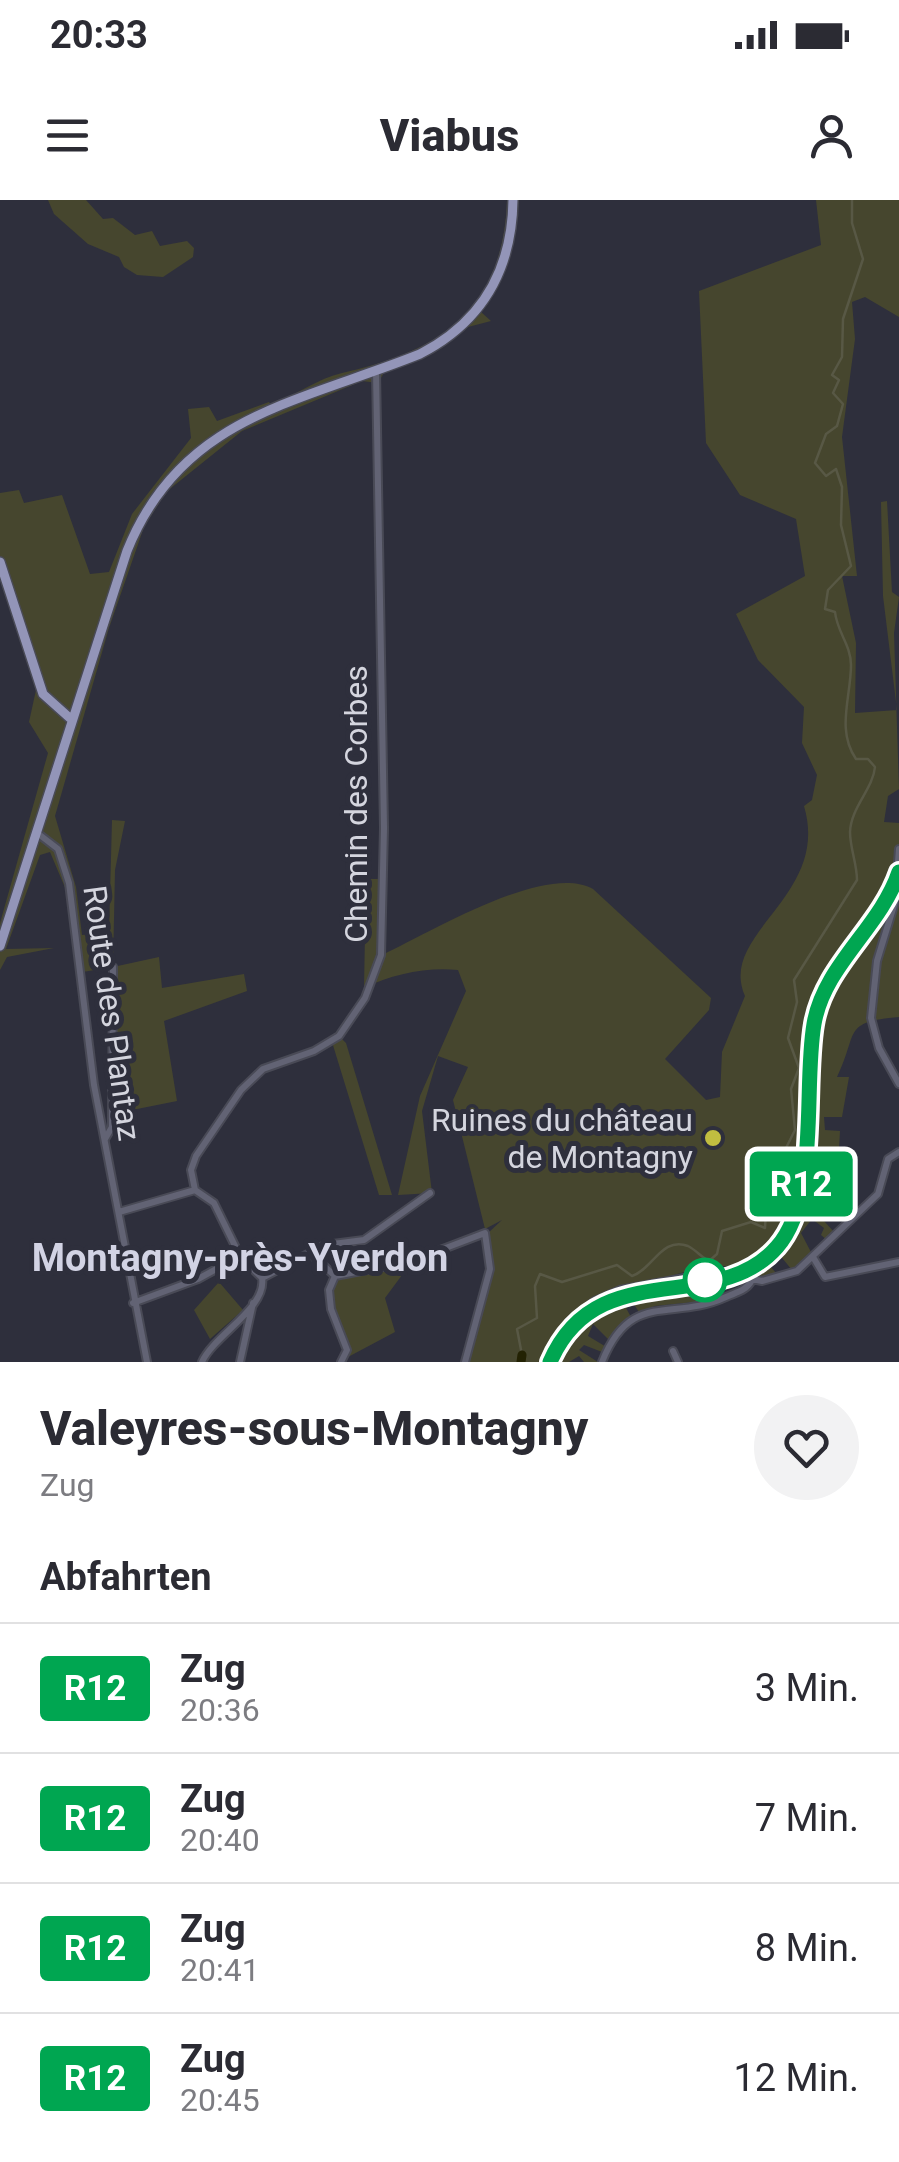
<!DOCTYPE html>
<html lang="de">
<head>
<meta charset="utf-8">
<style>
  body { margin:0; font-family:Roboto,sans-serif; background:#f2f2f3; color:#2b2b33; height:100vh; display:flex; flex-direction:column; font-size:38px; white-space:nowrap }
  * { box-sizing:border-box; margin:0 }
  p { font-size:32px; color:#7c7c81 }
  .icon { flex:none; width:55px; height:55px; fill:none; stroke:currentColor; stroke-width:2; stroke-linecap:round; stroke-linejoin:round }
  .map { position:relative; height:1162px; overflow:hidden }
  .sheet { display:flex; flex-direction:column; background:#fff; flex:1 }
  .sheet>* { flex:none }
  .badge { padding:0 20px; border-radius:8px; font-size:35px; line-height:65px }
  .map>.badge { position:absolute; translate:-50% -50%; box-shadow:0 0 0 5px #fff }
  h2 { padding:0 40px; font-size:38px; line-height:90px }
  .round { display:grid; place-items:center; flex:none; width:105px; height:105px; border-radius:52px; background:#f2f2f3 }
  .summary { display:flex; align-items:center; justify-content:space-between; height:170px; padding:0 40px }
  h1 { font-size:48px; font-weight:800; line-height:75px }
  ul { padding:0; list-style:none }
  li { display:flex; align-items:center; gap:30px; height:130px; padding:0 40px; border-top:2px solid #e1e1e2 }
  li div { flex:1 }
  li b { display:block; font-size:38px }
  li em { font-style:normal }
  li .badge { min-width:110px; font-weight:700; text-align:center }
  .status { display:flex; justify-content:space-between; align-items:center; height:70px; padding:0 50px; background:#fff; direction:ltr }
  .status svg { height:28px; fill:currentColor }
  header { display:flex; justify-content:space-between; align-items:center; height:130px; padding:0 40px; background:#fff; font-size:45px; font-weight:800 }
  .map>svg:first-child { display:block }
  .green { fill:#46462e }
  .lines { fill:none; stroke-linecap:round; stroke-linejoin:round }
  .stream { stroke:#585845; stroke-width:2.5 }
  .river { stroke:#232203; stroke-width:9 }
  .minor-casing { stroke:#494a56; stroke-width:10 }
  .major-casing { stroke:#494a56; stroke-width:12 }
  .minor { stroke:#626374; stroke-width:6 }
  .major { stroke:#9395b8; stroke-width:9 }
  .rail-casing { stroke:#b4b5bf; stroke-width:6 }
  .rail { stroke:#2e2f3c; stroke-width:2.5; stroke-dasharray:8; stroke-linecap:butt }
  .line-casing { stroke:#fff; stroke-width:22 }
  .line { stroke:#00a651; stroke-width:15 }
  .poi-dot { fill:#c1bd40; stroke:#2e2f3c; stroke-width:4 }
  .stop-dot { fill:#fff; stroke:#00a651; stroke-width:5 }
  .labels { text-anchor:middle; stroke-width:10; stroke-linejoin:round; paint-order:stroke }
  .street-label { font-size:32px; fill:#d4d5de; stroke:#2e2f3c }
  .poi-label { font-size:32px; fill:#d4d5de; stroke:#2e2f3c; text-anchor:end }
  .quarter-label { font-size:38px; font-weight:bold; fill:#d2d3e4; stroke:#2e2f3c }
</style>
</head>
<body>
<div class="status"><b>20:33</b><svg viewBox="0 0 49 12"><path d="M0 12V9h3v3zM5 12V6h3v6zM10 12V3h3v9zM15 12V0h3v12zM26 1h20v11H26zM47 4h2v5h-2z"/></svg></div>
<header><svg class="icon" aria-label="menu" viewBox="0 0 24 24"><path d="M4 6h16M4 12h16M4 18h16"/></svg>Viabus<svg class="icon" aria-label="person" viewBox="0 0 24 24"><circle cx="12" cy="8" r="4"/><path d="M4 21q1-7 8-7t8 7"/></svg></header>
<div class="map">
<svg width="899" height="1162" viewBox="0 0 899 1162">
  <rect width="100%" height="100%" fill="#2e2f3c"/>
  <path class="green" d="M48 0H86L103 19 113 18 135 35 152 31 160 46 187 41 194 48 193 57 163 77 137 75 124 67 119 57 88 44 54 14Z
    M507 0H517C515 43 505 76 481 112L491 121 468 127 422 157 385 171 378 183 362 181 242 231 166 292 144 327 109 428 55 616 76 687 82 735 109 732 112 620 125 621 115 670 113 767 159 757 162 788 244 774 247 791 164 821 177 901 112 914V767L77 773 66 690 50 652 40 655 6 749 54 748 7 757 0 770V723L48 553 29 522 36 490 0 377V293L19 290 24 303 62 295 90 374 109 372 132 314 191 238 188 209 209 207 217 221 269 202 271 205C294 196 319 178 342 173 442 151 503 109 507 0Z
    M816 0H899V117L865 97 852 102 855 139 842 237 857 376H842L856 443 855 513 897 510 883 396 881 302 887 301 892 392 899 397 894 433 899 589 888 596 884 622 899 623V817C841 822 859 832 837 877H849L842 917H824L825 930 840 931 837 984 845 1012 832 1018 829 1014 824 1021 834 1032 827 1040 821 1035 824 1028 812 1019 801 1033 812 1054 792 1070 778 1053 767 1063 777 1074C754 1083 745 1067 723 1066 692 1065 652 1084 621 1092L724 1075C665 1085 602 1087 562 1137L595 1101 558 1135 544 1162H468L491 1074 487 1034 502 1020 485 1029 453 900 468 867 438 856 422 911 432 993 398 995 420 896 466 791 458 770C426 767 393 774 364 788L366 679H380L382 755C430 733 545 662 593 689L711 798 709 810 665 859 706 900 720 897 722 852 745 796C717 733 831 697 804 606L812 600 817 575 802 543 804 507 758 460 736 414 805 376 796 319 740 295 706 243 699 91 821 45Z
    M339 836 346 843 392 995H379L332 842Z
    M404 1065 405 1071 385 1098 395 1132 348 1157 330 1098 334 1079Z
    M219 1082 243 1110 210 1139 194 1110Z
    M684 1087 688 1097 693 1096V1091H714L715 1100 655 1106 639 1112 633 1103 626 1108 631 1117 610 1141 593 1124 588 1136 608 1148 600 1159 602 1152 584 1145 579 1150 598 1162H584L579 1156 569 1162H551C578 1104 627 1095 684 1087Z"/>
  <g class="lines">
    <path class="stream" d="M522 1155 517 1129 537 1118 535 1086 540 1074 562 1082 617 1065 632 1076C653 1069 662 1036 688 1046 696 1050 701 1057 709 1061L717 1054 722 1031 751 1022 765 1028 768 974 779 962 795 930 791 889 799 868 788 838 797 802 794 780 857 680C857 664 850 648 850 632 851 607 873 589 875 567L868 559H856C836 530 851 497 851 465 851 445 837 432 835 412L825 409 828 390 851 366 841 325 842 287 836 269 826 276 815 263 826 234 837 226 843 204 833 193 839 180 832 175 842 157 843 119 863 59 852 23V0"/>
    <path class="river" d="M521 1162 522 1155"/>
    <defs>
      <path id="minor" d="M36 632 58 649 69 683 94 885 147 1162
        M899 649 895 702 877 761 871 818 879 848 899 884
        M105 939 112 927 113 767
        M195 990 214 1003 240 1056 262 1078
        M119 1012 195 990 191 970 196 956 241 890 263 869 314 851 339 836 365 798 381 755 384 628 376 171
        M311 1054 335 1076 409 1062 485 1033 490 1069 465 1162
        M813 1057 825 1077 899 1062
        M335 1076 329 1090 331 1109 347 1150 341 1162
        M262 1078 325 1045 364 1040 430 993
        M133 1103 198 1079 240 1056
        M673 1151 678 1162
        M202 1162C214 1135 267 1108 262 1078
        M240 1162 253 1103
        M545 1162 569 1122 595 1101 620 1090 716 1072 762 1081 797 1071 878 994 888 959 899 952
        M602 1162C631 1089 672 1122 726 1097 737 1092 746 1091 752 1080"/>
      <path id="major" d="M0 362 43 494 72 520
        M0 746 127 351C181 216 298 203 420 154 482 122 512 69 513 0"/>
    </defs>
    <use href="#minor" class="minor-casing"/>
    <use href="#major" class="major-casing"/>
    <use href="#minor" class="minor"/>
    <use href="#major" class="major"/>
    <defs>
      <path id="rail" d="M550 1162C599 1053 715 1117 777 1047 820 998 803 887 814 824 824 765 880 728 899 672"/>
    </defs>
    <use href="#rail" class="rail-casing"/>
    <use href="#rail" class="rail"/>
  </g>
  <g class="lines">
    <defs>
      <path id="line" d="M550 1162C597 1053 716 1117 777 1047 820 998 803 887 814 824 824 765 880 728 899 672"/>
    </defs>
    <use href="#line" class="line-casing"/>
    <use href="#line" class="line"/>
  </g>
  <circle class="poi-dot" cx="713" cy="938" r="10"/>
  <circle class="stop-dot" cx="705" cy="1080" r="20"/>
  <g class="labels">
    <g class="street-label">
      <text transform="translate(356 604) rotate(-90)" y="11">Chemin des Corbes</text>
      <text transform="translate(112 813) rotate(82)" y="11">Route des Plantaz</text>
    </g>
    <g class="poi-label">
      <text x="693" y="931">Ruines du château<tspan x="693" dy="37">de Montagny</tspan></text>
    </g>
    <g class="quarter-label">
      <text x="240" y="1071">Montagny-près-Yverdon</text>
    </g>
  </g>
</svg>
<b class="badge" style="left:801px;top:984px;background:#00a651;color:#fff">R12</b>
</div>
<section class="sheet">
<div class="summary"><div><h1>Valeyres-sous-Montagny</h1><p>Zug</p></div><a class="round"><svg class="icon" aria-label="heart" viewBox="0 0 24 24"><path d="M12 20l-8-8c-3-5 5-10 8-4 3-6 11-1 8 4z"/></svg></a></div>
<h2>Abfahrten</h2>
<ul>
<li><span class="badge" style="background:#00a651;color:#fff">R12</span><div><b>Zug</b><p>20:36</p></div><em>3 Min.</em></li>
<li><span class="badge" style="background:#00a651;color:#fff">R12</span><div><b>Zug</b><p>20:40</p></div><em>7 Min.</em></li>
<li><span class="badge" style="background:#00a651;color:#fff">R12</span><div><b>Zug</b><p>20:41</p></div><em>8 Min.</em></li>
<li><span class="badge" style="background:#00a651;color:#fff">R12</span><div><b>Zug</b><p>20:45</p></div><em>12 Min.</em></li>
</ul>
</section>
</body>
</html>
